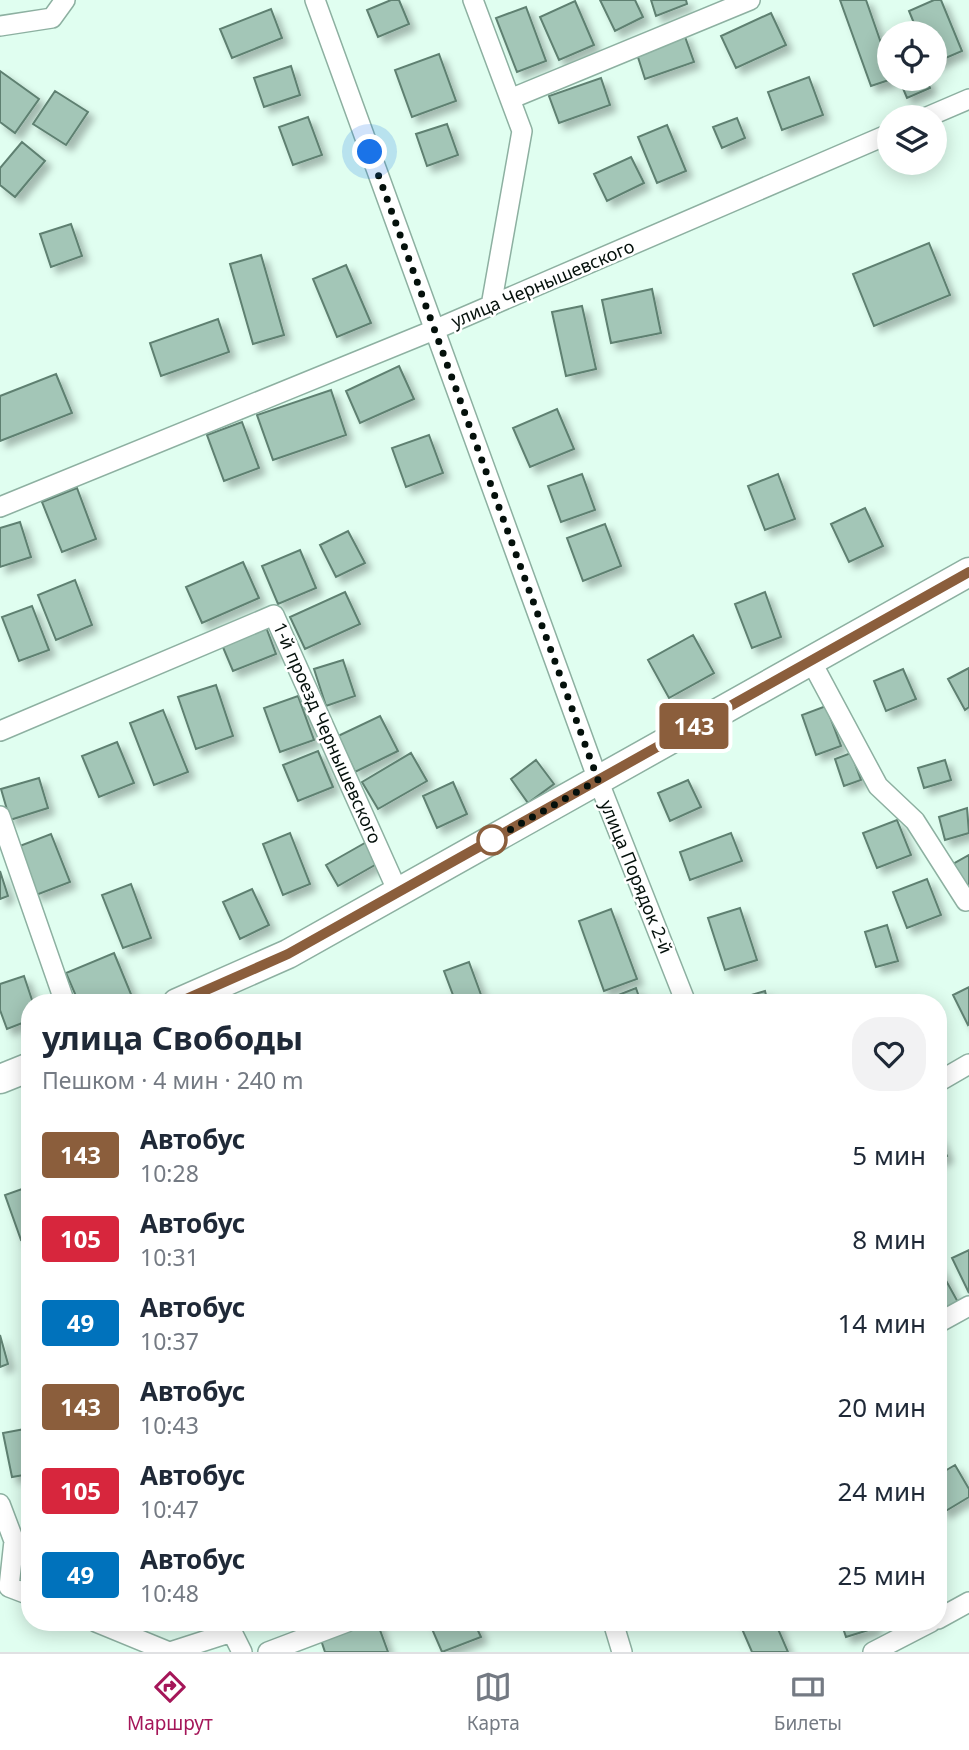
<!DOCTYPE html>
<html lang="ru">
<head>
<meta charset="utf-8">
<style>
  body { margin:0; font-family:"Noto Sans",sans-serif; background:#f2f2f3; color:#1f2937; height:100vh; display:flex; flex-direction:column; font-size:26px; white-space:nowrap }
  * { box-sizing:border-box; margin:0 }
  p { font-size:23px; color:#747a83 }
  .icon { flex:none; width:38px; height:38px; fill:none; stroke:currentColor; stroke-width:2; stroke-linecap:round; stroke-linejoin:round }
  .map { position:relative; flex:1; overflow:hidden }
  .details { position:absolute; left:21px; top:994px; width:926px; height:637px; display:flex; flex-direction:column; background:#fff; border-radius:28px; box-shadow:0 4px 18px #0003 }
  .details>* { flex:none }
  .badge { padding:0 14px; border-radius:5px; font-size:24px; line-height:46px }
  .buttons { position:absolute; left:877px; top:21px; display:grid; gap:14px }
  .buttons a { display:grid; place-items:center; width:70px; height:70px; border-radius:50%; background:#fff; box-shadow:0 4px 18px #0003; font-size:35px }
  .you { position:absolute; width:35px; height:35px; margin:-18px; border:5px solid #fff; border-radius:50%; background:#1a73e8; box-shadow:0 0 0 10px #1a73e833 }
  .map>.badge { position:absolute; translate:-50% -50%; box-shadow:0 0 0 4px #fff }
  .round { display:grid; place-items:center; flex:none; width:74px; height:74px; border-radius:28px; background:#f2f2f3 }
  .summary { display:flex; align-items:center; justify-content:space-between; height:119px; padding:0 21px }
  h1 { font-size:33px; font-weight:700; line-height:52px }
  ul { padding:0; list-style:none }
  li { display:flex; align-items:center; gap:21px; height:84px; padding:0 21px }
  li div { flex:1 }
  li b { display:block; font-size:26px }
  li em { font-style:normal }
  li .badge { min-width:77px; font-weight:700; text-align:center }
  .dock { display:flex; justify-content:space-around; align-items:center; height:98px; border-top:2px solid #e0e1e3; background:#fff; font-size:19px; color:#747a83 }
  .dock a { display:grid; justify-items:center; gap:4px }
  .dock .current { color:#a51659 }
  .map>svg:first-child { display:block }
  .building { fill:#a3c6b7; stroke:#5e8071; stroke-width:2; filter:url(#shadow) }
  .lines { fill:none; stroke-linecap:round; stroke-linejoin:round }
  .street-casing { stroke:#8db0a1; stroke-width:22 }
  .secondary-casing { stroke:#8db0a1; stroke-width:31 }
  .street { stroke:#fff; stroke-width:19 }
  .secondary { stroke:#fff; stroke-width:28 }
  .line-casing { stroke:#fff; stroke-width:16 }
  .line { stroke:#8b5e3c; stroke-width:10 }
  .walk { stroke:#04100b; stroke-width:7; stroke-dasharray:0 12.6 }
  .stop-dot { fill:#fff; stroke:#8b5e3c; stroke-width:3.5 }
  .labels { text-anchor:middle; stroke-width:5; stroke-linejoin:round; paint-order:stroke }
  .street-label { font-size:18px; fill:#04100b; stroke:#fff }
</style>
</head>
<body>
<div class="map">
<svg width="969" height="1652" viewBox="0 0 969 1652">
  <defs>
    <filter id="shadow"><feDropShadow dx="6" dy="6" stdDeviation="3.5" flood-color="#0004"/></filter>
  </defs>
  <rect width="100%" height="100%" fill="#e0fef0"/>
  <path class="building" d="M391 0H399L409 24 378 37 367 10Z
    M600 0H635L643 17 615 31Z
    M651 0H686L687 4 656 16Z
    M840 0H866L889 66V79H892L871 86Z
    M934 0H941L962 51 934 63V33H918L909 11Z
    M575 1 594 45 559 60 540 17Z
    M526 7 546 61 517 72 496 18Z
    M271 9 282 38 232 58 220 29Z
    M771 13 786 45 736 68 721 36Z
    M684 34 694 62 645 79 636 51Z
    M439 54 456 101 412 117 395 70Z
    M291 66 300 95 264 107 254 78Z
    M0 71 39 99 15 133 0 122Z
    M809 77 823 115 782 130 768 92Z
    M601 78 610 105 559 123 549 96Z
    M899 79H926L930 88 907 98Z
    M55 91 88 112 66 145 33 124Z
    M308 117 322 155 293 165 279 127Z
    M737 118 745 138 722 148 713 127Z
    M447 124 458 155 427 166 416 134Z
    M667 125 686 171 657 183 638 137Z
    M22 142 45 161 15 197 0 185V168Z
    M631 157 644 183 607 201 594 174Z
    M71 224 82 256 51 267 40 234Z
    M929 243 950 295 874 326 853 274Z
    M261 255 284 335 253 344 230 264Z
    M346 265 371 323 337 337 313 279Z
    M652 289 661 333 611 343 602 300Z
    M582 306 596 369 566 376 552 312Z
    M218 319 229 352 161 376 150 343Z
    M399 366 414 399 360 423 346 391Z
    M56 374 72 413 0 441V396Z
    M331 390 346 435 273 460 257 415Z
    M557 409 574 449 530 467 513 428Z
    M242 422 259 468 224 481 207 435Z
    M429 435 443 473 406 487 392 448Z
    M582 474 595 510 561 522 548 486Z
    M778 474 795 519 765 530 748 486Z
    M77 488 96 539 62 552 42 502Z
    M865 508 883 546 849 562 831 524Z
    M20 522 31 557 0 567V528Z
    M605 524 621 566 583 581 567 538Z
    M348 531 365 563 336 577 320 545Z
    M300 550 316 588 278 604 262 566Z
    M243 562 259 598 202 623 186 587Z
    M75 580 92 625 56 640 38 595Z
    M345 592 360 624 305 649 290 617Z
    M765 592 781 637 752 648 735 604Z
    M32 606 49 650 19 661 2 617Z
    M266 627 276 654 233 671 222 645Z
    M693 635 714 673 669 698 648 660Z
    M343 660 355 696 326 706 314 669Z
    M969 668V707L965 710 948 679Z
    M903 669 916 699 886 711 874 681Z
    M216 685 233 736 196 749 178 697Z
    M298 696 314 740 280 752 264 708Z
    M826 706 841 746 816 755 802 715Z
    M163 710 188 772 154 785 130 723Z
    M380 716 398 751 355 772 338 736Z
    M117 742 134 783 99 797 82 756Z
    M318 751 333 787 298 801 283 765Z
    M411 753 427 781 378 809 362 782Z
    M851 753 861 780 844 786 835 759Z
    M536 760 554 784 528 803 511 779Z
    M945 760 951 780 924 788 918 768Z
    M39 778 48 808 10 820 1 789Z
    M688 780 701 807 670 821 658 793Z
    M453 782 467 814 437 828 423 796Z
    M967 808 969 833 945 840 939 817Z
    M897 820 911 855 877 868 863 833Z
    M290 833 310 884 283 895 263 844Z
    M731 833 742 861 690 880 680 852Z
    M51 834 70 882 36 895 17 847Z
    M370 840 382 861 338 886 326 865Z
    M969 855V895L953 864Z
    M0 871 8 896 0 899Z
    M927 879 941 915 907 928 893 892Z
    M131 884 151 938 123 948 102 895Z
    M252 889 269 925 240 939 223 902Z
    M740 908 757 960 725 970 708 918Z
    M611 909 637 979 604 991 579 921Z
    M887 925 898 961 876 967 865 932Z
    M114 953 133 999 125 1003H79L66 973Z
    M469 962 484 1003H456L444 971Z
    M24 976 33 1003H30V1020L7 1029 0 1010V984Z
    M969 987V1024L968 1025 953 995Z
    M636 988 641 1003H598Z
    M765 991 768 1003H734V1000Z
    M938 1136 947 1156 938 1160Z
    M22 1189 30 1210V1237L21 1240 5 1195Z
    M969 1250V1293L952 1258Z
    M938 1266 959 1304 938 1315Z
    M0 1335 8 1364 0 1367Z
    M30 1428V1474L12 1477 3 1433Z
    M955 1465 969 1489V1497L944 1512 938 1502V1475Z
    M368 1622H377L388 1652H325L321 1640Z
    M429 1622H474L481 1637 442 1652Z
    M739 1622H775L788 1652H752Z
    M841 1622H874L875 1628 846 1637Z"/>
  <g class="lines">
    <defs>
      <path id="street" d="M315 0 598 780 686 1003
        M473 0 522 131 491 306
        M0 26 52 18 65 0
        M510 99 750 0
        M927 117 969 99
        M0 507 434 330 889 134
        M811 661 878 786 915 821 966 901
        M0 731 274 615 398 892
        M0 816 65 1003
        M938 1082 969 1064
        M938 1323 969 1306
        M0 1504 14 1541 9 1587 30 1595
        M938 1619 969 1602
        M96 1622 169 1652
        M613 1622 622 1652
        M232 1632 242 1652
        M170 1652 232 1632
        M268 1652 347 1622
        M873 1652 931 1622"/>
      <path id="secondary" d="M177 1003 288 954 969 572
        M0 1079 30 1067"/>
    </defs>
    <use href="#street" class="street-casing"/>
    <use href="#secondary" class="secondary-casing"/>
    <use href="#street" class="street"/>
    <use href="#secondary" class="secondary"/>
  </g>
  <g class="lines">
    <defs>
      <path id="line" d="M177 1003 288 954 969 572"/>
    </defs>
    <use href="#line" class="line-casing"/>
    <use href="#line" class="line"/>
    <path class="walk" d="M370 152 598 780 492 840"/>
  </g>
  <circle class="stop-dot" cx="492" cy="840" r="14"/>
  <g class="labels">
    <g class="street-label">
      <text transform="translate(543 284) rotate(-23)" y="6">улица Чернышевского</text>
      <text transform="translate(327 733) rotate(66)" y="6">1-й проезд Чернышевского</text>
      <text transform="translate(636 877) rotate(68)" y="6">улица Порядок 2-й</text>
    </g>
  </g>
</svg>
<div class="buttons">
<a><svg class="icon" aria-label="locate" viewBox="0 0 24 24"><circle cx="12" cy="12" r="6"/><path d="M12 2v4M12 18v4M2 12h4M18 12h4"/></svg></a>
<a><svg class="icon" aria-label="layers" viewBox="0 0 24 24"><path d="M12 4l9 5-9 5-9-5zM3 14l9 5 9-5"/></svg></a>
</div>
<div class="you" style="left:370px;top:152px"></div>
<b class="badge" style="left:694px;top:726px;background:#8b5e3c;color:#fff">143</b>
<section class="details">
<div class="summary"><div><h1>улица Свободы</h1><p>Пешком · 4 мин · 240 m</p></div><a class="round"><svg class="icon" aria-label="heart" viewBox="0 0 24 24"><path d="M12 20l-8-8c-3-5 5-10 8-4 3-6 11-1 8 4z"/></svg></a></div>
<ul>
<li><span class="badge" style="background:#8b5e3c;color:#fff">143</span><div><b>Автобус</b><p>10:28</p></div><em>5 мин</em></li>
<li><span class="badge" style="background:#d7263d;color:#fff">105</span><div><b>Автобус</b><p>10:31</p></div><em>8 мин</em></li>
<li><span class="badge" style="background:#0072bc;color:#fff">49</span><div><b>Автобус</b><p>10:37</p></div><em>14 мин</em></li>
<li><span class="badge" style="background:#8b5e3c;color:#fff">143</span><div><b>Автобус</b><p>10:43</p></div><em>20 мин</em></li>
<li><span class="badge" style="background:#d7263d;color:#fff">105</span><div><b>Автобус</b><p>10:47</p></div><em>24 мин</em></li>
<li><span class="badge" style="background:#0072bc;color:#fff">49</span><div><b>Автобус</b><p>10:48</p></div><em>25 мин</em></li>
</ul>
</section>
</div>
<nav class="dock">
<a class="current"><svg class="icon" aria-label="directions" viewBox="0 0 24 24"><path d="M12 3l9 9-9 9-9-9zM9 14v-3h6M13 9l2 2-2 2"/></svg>Маршрут</a>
<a><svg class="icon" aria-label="map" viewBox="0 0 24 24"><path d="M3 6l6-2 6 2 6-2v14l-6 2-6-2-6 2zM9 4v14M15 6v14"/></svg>Карта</a>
<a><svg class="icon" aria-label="tickets" viewBox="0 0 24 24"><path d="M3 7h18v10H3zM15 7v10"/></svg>Билеты</a>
</nav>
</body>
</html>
